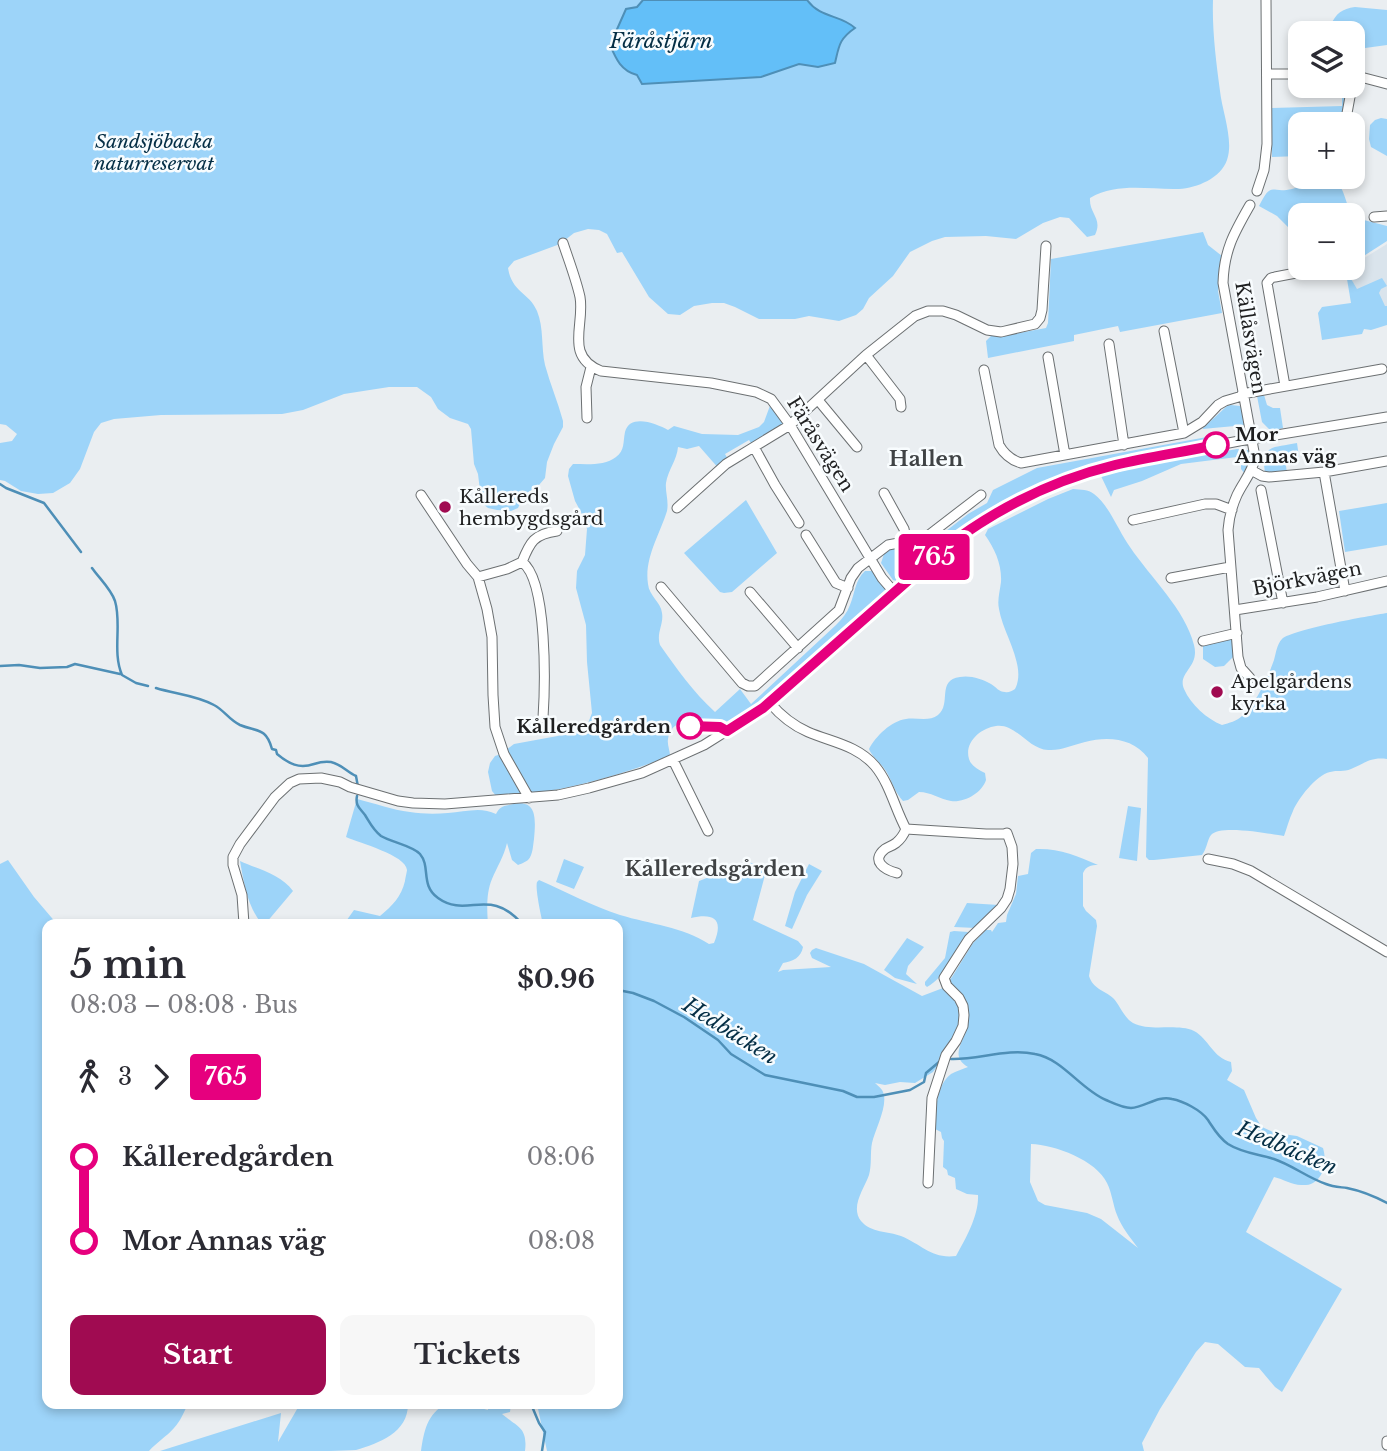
<!DOCTYPE html>
<html lang="en">
<head>
<meta charset="utf-8">
<style>
  body { margin:0; font-family:"Libre Baskerville",serif; background:#f7f7f7; color:#2b2b33; height:100vh; display:flex; flex-direction:column; font-size:26px; white-space:nowrap }
  * { box-sizing:border-box; margin:0 }
  p { font-size:23px; color:#7c7c81 }
  .icon { flex:none; width:38px; height:38px; fill:none; stroke:currentColor; stroke-width:2; stroke-linecap:round; stroke-linejoin:round }
  .map { position:relative; flex:1; overflow:hidden }
  .panel { position:absolute; left:42px; top:919px; width:581px; height:490px; display:flex; flex-direction:column; background:#fff; border-radius:14px; box-shadow:0 4px 10px #0003 }
  .panel>* { flex:none }
  .badge { padding:0 14px; border-radius:5px; font-size:24px; line-height:46px }
  .tools { position:absolute; left:1288px; top:21px; display:grid; gap:14px }
  .tools a { display:grid; place-items:center; width:77px; height:77px; border-radius:14px; background:#fff; box-shadow:0 4px 10px #0003; font-size:35px }
  .map>.badge { position:absolute; translate:-50% -50%; box-shadow:0 0 0 4px #fff }
  .legs { display:flex; align-items:center; gap:10px; height:77px; padding:0 28px; font-size:23px }
  .legs p { margin-inline-start:auto }
  .headline { display:flex; align-items:center; justify-content:space-between; height:119px; padding:0 28px }
  h1 { font-size:38px; font-weight:700; line-height:52px }
  .action { display:flex; gap:14px; margin-top:auto; padding:14px 28px }
  .action a { flex:1; height:80px; border-radius:14px; background:#a00b51; color:#fff; font-size:28px; font-weight:700; line-height:80px; text-align:center }
  .action a+a { background:#f7f7f7; color:#2b2b33 }
  ul { padding:0 28px; list-style:none }
  li { display:flex; align-items:center; gap:24px; height:84px; font-size:26px }
  li i { display:grid; place-items:center; width:10px; height:100%; margin:0 9px; background:currentColor }
  li i::after { content:''; width:18px; height:18px; margin:-9px; border:5px solid; border-radius:50%; background:#fff }
  li p { margin-inline-start:auto }
  li:first-child i { background:linear-gradient(#0000 50%,currentColor 0) }
  li:last-child i { background:linear-gradient(currentColor 50%,#0000 0) }
  .map>svg:first-child { display:block }
  .built { fill:#dae4ec }
  .green { fill:#9dd4f9; fill-rule:evenodd }
  .water { fill:#63bff8; stroke:#4e8fb7; stroke-width:2 }
  .lines { fill:none; stroke-linecap:round; stroke-linejoin:round }
  .stream { stroke:#4e8fb7; stroke-width:2.5 }
  .minor-casing { stroke:#6c7072; stroke-width:11 }
  .minor { stroke:#fff; stroke-width:9 }
  .line-1-casing { stroke:#fff; stroke-width:16 }
  .line-1 { stroke:#e6007e; stroke-width:10 }
  .stop-1-dot { fill:#fff; stroke:#e6007e; stroke-width:3.5 }
  .poi-dot { fill:#a00b51; stroke:#f8fcfe; stroke-width:2.5 }
  .labels { text-anchor:middle; stroke-width:5; stroke-linejoin:round; paint-order:stroke }
  .park-label { font-size:19px; font-style:italic; fill:#052f46; stroke:#f8fcfe }
  .street-label { font-size:19px; fill:#1e1f20; stroke:#f8fcfe }
  .stop-label { font-size:19px; font-weight:bold; fill:#1e1f20; stroke:#f8fcfe; text-anchor:start }
  .poi-label { font-size:19px; fill:#1e1f20; stroke:#f8fcfe; text-anchor:start }
  .water-label { font-size:21px; font-style:italic; fill:#042e45; stroke:#f8fcfe }
  .neighbourhood-label { font-size:21px; font-weight:bold; fill:#404345; stroke:#f8fcfe }
</style>
</head>
<body>
<div class="map">
<svg width="1387" height="1451" viewBox="0 0 1387 1451">
  <rect width="100%" height="100%" fill="#eaeef1"/>
  <path class="built" d="M1387 244V306L1368 310 1350 277 1352 268 1353 265Z"/>
  <path class="green" d="M0 0H1213C1212 30 1216 61 1220 91 1222 111 1234 140 1227 160 1221 178 1197 188 1179 189 1149 190 1118 182 1090 198 1089 214 1103 218 1095 235L1087 237 1069 218 1060 217 1043 223 1016 239 986 236 945 237 932 241 910 252 893 276 869 298 863 309 856 315 839 321 809 316 795 319H759L735 307 724 303H712L694 306 680 315 668 314 649 297 622 252 617 253 607 234 599 230 588 229 574 233 560 244 514 261 508 268C512 293 529 292 537 311 544 328 541 347 545 365 550 384 558 402 563 421V427L554 444 547 462 545 478 539 485 524 495 518 508 511 511 497 510 488 508 483 504 481 499 478 474 474 464 471 429 468 424 450 418 438 409 431 397 417 387H389L344 394 303 410 282 414 161 415 114 419 101 423 94 432 80 469 70 483 53 493 38 494 21 491 5 481 0 480V443L12 441 17 434 6 425 0 424Z
    M1355 7 1387 10V45L1358 49 1353 48V33H1334L1331 25C1336 13 1342 9 1355 7Z
    M1342 86H1350L1344 124H1300V156L1272 157V108L1342 106Z
    M1381 118 1387 119V156L1371 147 1369 139 1370 125 1375 120Z
    M1320 178C1347 176 1342 201 1353 215H1300V234L1290 229 1277 216 1259 206C1272 180 1270 194 1292 189 1301 187 1311 182 1320 178Z
    M1353 215 1356 218 1387 226V241L1359 259 1353 260Z
    M1203 232 1208 245 1222 256 1218 291 1222 313 1120 332 1118 326 1074 335V341L988 358 986 341 992 335H1007L1046 328 1048 323 1051 259Z
    M1350 277 1357 289 1382 278 1387 286 1381 289 1379 293 1385 306H1387V325L1371 330 1364 329 1362 334 1322 340 1318 313 1322 307 1351 303 1347 279Z
    M1264 395 1267 405 1273 408H1280L1283 428 1271 431 1262 422 1257 396Z
    M771 403 785 425 753 446 749 440 725 454 729 461 720 470 699 446 687 449 678 447C677 460 668 470 666 483 665 492 669 501 667 511 660 534 644 558 648 584 649 596 661 602 662 613 664 624 656 633 660 645 677 669 693 692 715 712L740 689 751 704 836 625C842 619 847 613 850 605 855 593 855 580 865 571H875C881 580 889 587 885 598L774 696 737 721 717 724H714L707 719C692 723 671 718 668 739 667 745 670 750 670 756 615 777 556 794 497 797L492 791 488 772 490 763 495 756 501 754 514 744 585 731 592 713 587 662 586 625 576 588 577 571 585 555 587 529 581 512 575 501 568 476 569 469 573 464C587 464 605 466 616 457 625 451 623 441 625 432 630 413 657 424 668 430L674 426 702 434 738 435 759 427 764 422Z
    M1231 405 1240 406 1243 410 1246 425 1202 429 1227 406Z
    M1207 437 1211 439V442L1173 450 1023 495 900 582 893 580 881 563 884 554 889 550 896 548 929 544 968 514 987 503 993 490 1037 468Z
    M1297 443 1299 457 1285 459 1287 473 1268 474 1265 472C1260 444 1274 448 1297 443Z
    M1237 449 1248 450 1253 456 1245 474 1241 469V461L1237 457 1181 464 1142 481 1114 490 1111 497 1101 476 1147 465Z
    M1073 489C1081 490 1088 489 1094 494 1109 505 1119 532 1130 547 1150 577 1185 609 1194 645 1200 668 1177 672 1184 689 1191 705 1207 719 1222 725 1229 723 1237 721 1242 716 1256 704 1268 677 1274 660 1276 653 1277 644 1282 639 1293 629 1369 616 1387 613V759C1370 757 1366 763 1351 769 1344 772 1337 770 1330 772 1316 775 1298 799 1293 811 1289 819 1287 828 1284 836 1271 834 1220 824 1211 835 1207 840 1207 849 1202 855L1154 860H1149L1146 857 1148 758C1133 738 1108 736 1085 742 1072 745 1061 751 1048 750 1029 750 1016 723 996 726 981 728 964 742 969 759 971 766 979 770 985 773L986 780C982 793 964 803 951 801 939 799 931 792 919 792L908 800 903 801C895 793 892 781 886 771 881 763 872 757 869 749 876 736 891 721 906 719 916 717 929 722 938 715 952 704 936 680 960 677 970 675 982 679 991 684 996 687 999 692 1005 692 1008 693 1012 691 1015 689 1027 666 1003 634 999 609 997 600 1000 591 1001 582 1002 565 995 549 985 535L988 529 1048 499Z
    M746 500 777 553 732 592 724 593 720 592 684 553Z
    M1387 503V545L1345 552 1339 511Z
    M1230 639 1234 640 1237 653 1224 666 1215 667 1203 659V644Z
    M357 799C374 803 392 810 410 812 422 814 436 814 448 813 464 812 481 806 496 814 499 808 502 806 509 805 537 797 536 817 534 839 533 845 533 855 528 860 527 861 519 865 518 865L512 860 507 843C504 856 497 867 492 879 486 893 487 910 488 924H344L354 910 380 916C393 905 401 897 405 881 405 880 407 871 407 870 406 855 359 843 346 837Z
    M1128 806 1141 808 1137 861 1119 858Z
    M1036 849C1058 848 1078 856 1098 865 1091 865 1086 866 1083 873V906L1086 911 1096 920 1097 926 1089 976C1093 989 1104 990 1113 998 1120 1005 1124 1018 1133 1023 1150 1032 1177 1023 1194 1031 1209 1039 1213 1058 1231 1062L1232 1071 1227 1080 1244 1090 1256 1118 1262 1127 1275 1133 1297 1136 1323 1148C1328 1164 1322 1187 1301 1185 1292 1185 1283 1179 1274 1177L1246 1232 1342 1289 1282 1392 1275 1387 1259 1368 1245 1367 1218 1344 1205 1342 1196 1352 1160 1409 1142 1443 1144 1451H547L537 1404H618V924H543C541 916 535 888 537 882L539 880C566 892 593 906 620 915 650 924 683 927 709 944L714 943C724 919 714 913 691 918L699 881 748 862 759 865 765 869V875L753 920 798 941 803 947C801 958 793 961 783 963L778 972 783 970 831 967 812 958 810 953 812 950 816 948 864 964 922 996 943 988 952 977 973 943 986 930H991L992 932 998 923 1006 922 1007 915 1016 894 1018 876 1028 874 1031 853ZM967 1027C964 1042 949 1056 968 1067 963 1069 956 1071 951 1074 935 1087 936 1111 935 1129L941 1132 942 1138 944 1141 943 1167 947 1170 948 1175 955 1178 956 1189 967 1194 978 1195C979 1215 966 1238 956 1256 931 1259 923 1245 901 1236 888 1231 871 1233 861 1221 850 1207 864 1189 869 1175 872 1164 870 1153 872 1143 875 1129 890 1103 882 1090 880 1087 877 1085 875 1083L885 1085 900 1082 915 1083 933 1072ZM1031 1144C1055 1145 1096 1160 1107 1183 1112 1193 1113 1205 1117 1215 1122 1228 1130 1237 1138 1248L1101 1219 1087 1213 1045 1205 1038 1201 1030 1182Z
    M564 859 584 867 574 889 556 882Z
    M8 860 34 897 57 924H47V1404H188C184 1412 180 1422 174 1428 166 1437 157 1442 149 1451H0V864Z
    M240 861C257 869 281 874 293 891L266 923H261C247 905 244 883 240 861Z
    M809 864 822 871 807 895 792 929 785 926 795 892Z
    M967 903 999 905 976 928 954 927Z
    M954 931 968 932C960 950 945 977 927 987L925 985V982L945 958 950 932Z
    M907 938 924 947 908 966 906 974 917 984 895 978 884 970Z
    M300 1404H408C408 1433 379 1443 356 1450 343 1451 316 1451 302 1451 255 1451 208 1451 160 1451L281 1413 278 1442Z
    M446 1404H465L488 1410 487 1404H511L510 1412 502 1414C517 1427 528 1427 525 1451H421C424 1431 427 1414 446 1404Z"/>
  <path class="water" d="M643 0H807C821 19 840 14 855 28 839 39 839 46 835 63L818 67 799 64 761 77 642 84 637 75C621 71 616 59 610 45L626 9 637 7Z"/>
  <g class="lines">
    <path class="stream" d="M0 484 6 488 44 503 81 552
      M92 568C99 578 111 589 115 601 122 624 112 652 122 675L136 683 148 686
      M0 666 19 665 40 668 67 667 75 664 120 674
      M156 688C175 694 196 695 214 705 224 710 229 720 240 725 257 732 266 727 272 749L276 750 277 754C289 764 299 769 314 764 320 762 324 761 331 762 341 764 347 772 356 776L358 787
      M357 796C355 806 360 808 365 815 370 823 373 830 381 836 391 842 413 846 420 854 431 867 420 885 438 898 467 919 490 886 522 924
      M618 990 633 993 654 1001 684 1017 718 1040 731 1054 765 1075 843 1091 857 1097H874L910 1090 924 1082 926 1073 939 1062
      M951 1059C978 1060 1007 1048 1035 1054 1063 1059 1080 1089 1106 1100 1113 1103 1123 1108 1131 1108 1145 1107 1158 1095 1172 1099 1183 1101 1201 1110 1208 1120 1214 1129 1218 1137 1228 1144 1242 1153 1258 1154 1274 1159 1292 1165 1308 1178 1326 1184 1333 1187 1340 1187 1347 1188 1362 1191 1374 1196 1387 1203
      M531 1404 539 1423 545 1432 542 1451"/>
    <defs>
      <path id="minor" d="M1268 74H1300
        M1353 75 1387 84
        M1345 124 1352 86
        M1257 191 1264 170 1267 144 1266 0
        M1250 205C1234 233 1224 250 1223 283L1255 457C1253 472 1243 482 1237 495 1232 506 1229 518 1228 530L1238 657 1241 668 1250 678
        M1374 217 1387 216
        M563 243C569 261 576 279 580 297 585 325 564 356 601 371L711 383 756 392 771 399 790 425 882 578 894 592
        M1164 331 1184 433
        M1109 344 1124 445
        M866 355 900 399 901 407
        M1048 357 1065 455
        M984 370 999 445C1004 454 1011 460 1021 463L1184 433 1202 422 1218 405 1225 401 1242 396
        M1285 386 1267 283 1271 278 1275 277 1322 268
        M1242 394 1382 369
        M818 400 857 447
        M587 418 586 387 591 367
        M754 447 775 485 799 523
        M1251 470 1262 476 1269 477 1324 472 1387 461
        M1324 472 1345 591
        M1261 490 1283 603
        M884 493 904 529 907 542
        M421 495 467 564 478 577 487 609 492 637 493 695 495 727 504 754 529 798
        M677 508 726 464 790 425 866 355 915 316 928 311H943L956 315 987 330 1001 332 1035 324 1040 318 1042 310 1046 246
        M1133 520 1205 504H1216L1232 510
        M806 535 836 583 848 588
        M522 562C548 580 545 688 543 718
        M478 577 507 569 522 562C530 542 534 534 557 531
        M1171 578 1230 567
        M661 587 742 683 748 686H755L839 610 851 578 858 568 888 545 925 538 981 495
        M750 592 798 648
        M1235 610 1317 597 1387 581
        M1203 641 1237 633
        M770 703C781 716 792 725 808 732 831 742 857 745 875 766 890 784 895 809 906 829L986 834H1004L1007 833 1012 847 1013 864 1010 889 1007 899 1001 908 969 939 944 978 947 986 959 998 963 1006 964 1015 963 1026 956 1041 946 1055 932 1098 928 1183
        M673 760 708 831
        M1208 859 1233 864 1251 871 1387 952
        M897 873C885 870 870 861 885 849 888 847 892 846 896 843 901 839 904 834 906 829
        M244 924 242 895 233 865V857L240 844 275 797 290 783 299 779 321 778 340 782 350 787 398 801 413 803 445 804 558 795 589 788 642 773 704 745 763 708 945 547 991 516 1033 494 1066 480 1115 465 1239 441 1387 417
        M1387 1441V1445"/>
    </defs>
    <use href="#minor" class="minor-casing"/>
    <use href="#minor" class="minor"/>
  </g>
  <g class="lines">
    <defs>
      <path id="line-1" d="M690 726 720 727 727 731 763 708 946 547C996 509 1053 480 1115 465 1149 457 1183 452 1216 445"/>
    </defs>
    <use href="#line-1" class="line-1-casing"/>
    <use href="#line-1" class="line-1"/>
  </g>
  <g class="stop-1-dot">
    <circle cx="1216" cy="445" r="12"/>
    <circle cx="690" cy="726" r="12"/>
  </g>
  <g class="poi-dot">
    <circle cx="445" cy="507" r="7"/>
    <circle cx="1217" cy="692" r="7"/>
  </g>
  <g class="labels">
    <g class="park-label">
      <text x="154" y="148">Sandsjöbacka<tspan x="154" dy="22">naturreservat</tspan></text>
    </g>
    <g class="street-label">
      <text transform="translate(1251 338) rotate(81)" y="7">Källåsvägen</text>
      <text transform="translate(821 444) rotate(58)" y="7">Färåsvägen</text>
      <text transform="translate(1307 578) rotate(-11)" y="7">Björkvägen</text>
    </g>
    <g class="stop-label">
      <text x="1235" y="441">Mor<tspan x="1235" dy="22">Annas väg</tspan></text>
      <text x="671" y="733" text-anchor="end">Kålleredgården</text>
    </g>
    <g class="poi-label">
      <text x="459" y="503">Kållereds<tspan x="459" dy="22">hembygdsgård</tspan></text>
      <text x="1231" y="688">Apelgårdens<tspan x="1231" dy="22">kyrka</tspan></text>
    </g>
    <g class="water-label">
      <text x="661" y="48">Färåstjärn</text>
      <text transform="translate(730 1031) rotate(32)" y="7">Hedbäcken</text>
      <text transform="translate(1287 1148) rotate(23)" y="7">Hedbäcken</text>
    </g>
    <g class="neighbourhood-label">
      <text x="926" y="466">Hallen</text>
      <text x="715" y="876">Kålleredsgården</text>
    </g>
  </g>
</svg>
<div class="tools">
<a><svg class="icon" aria-label="layers" viewBox="0 0 24 24"><path d="M12 4l9 5-9 5-9-5zM3 14l9 5 9-5"/></svg></a>
<a>+</a>
<a>−</a>
</div>
<b class="badge" style="left:934px;top:557px;background:#e6007e;color:#fff">765</b>
<section class="panel">
<div class="headline"><div><h1>5 min</h1><p>08:03 – 08:08 · Bus</p></div><b>$0.96</b></div>
<div class="legs"><svg class="icon" aria-label="walk" viewBox="0 0 24 24"><circle cx="13" cy="4" r="2"/><path d="M13 8l-2 6 4 7M11 14l-3 7M7 12l3-4h3l4 4"/></svg>3<svg class="icon" aria-label="forward" viewBox="0 0 24 24"><path d="M9 5l7 7-7 7"/></svg><b class="badge" style="background:#e6007e;color:#fff">765</b></div>
<ul>
<li><i style="color:#e6007e"></i><b>Kålleredgården</b><p>08:06</p></li>
<li><i style="color:#e6007e"></i><b>Mor Annas väg</b><p>08:08</p></li>
</ul>
<div class="action"><a>Start</a><a>Tickets</a></div>
</section>
</div>
</body>
</html>
